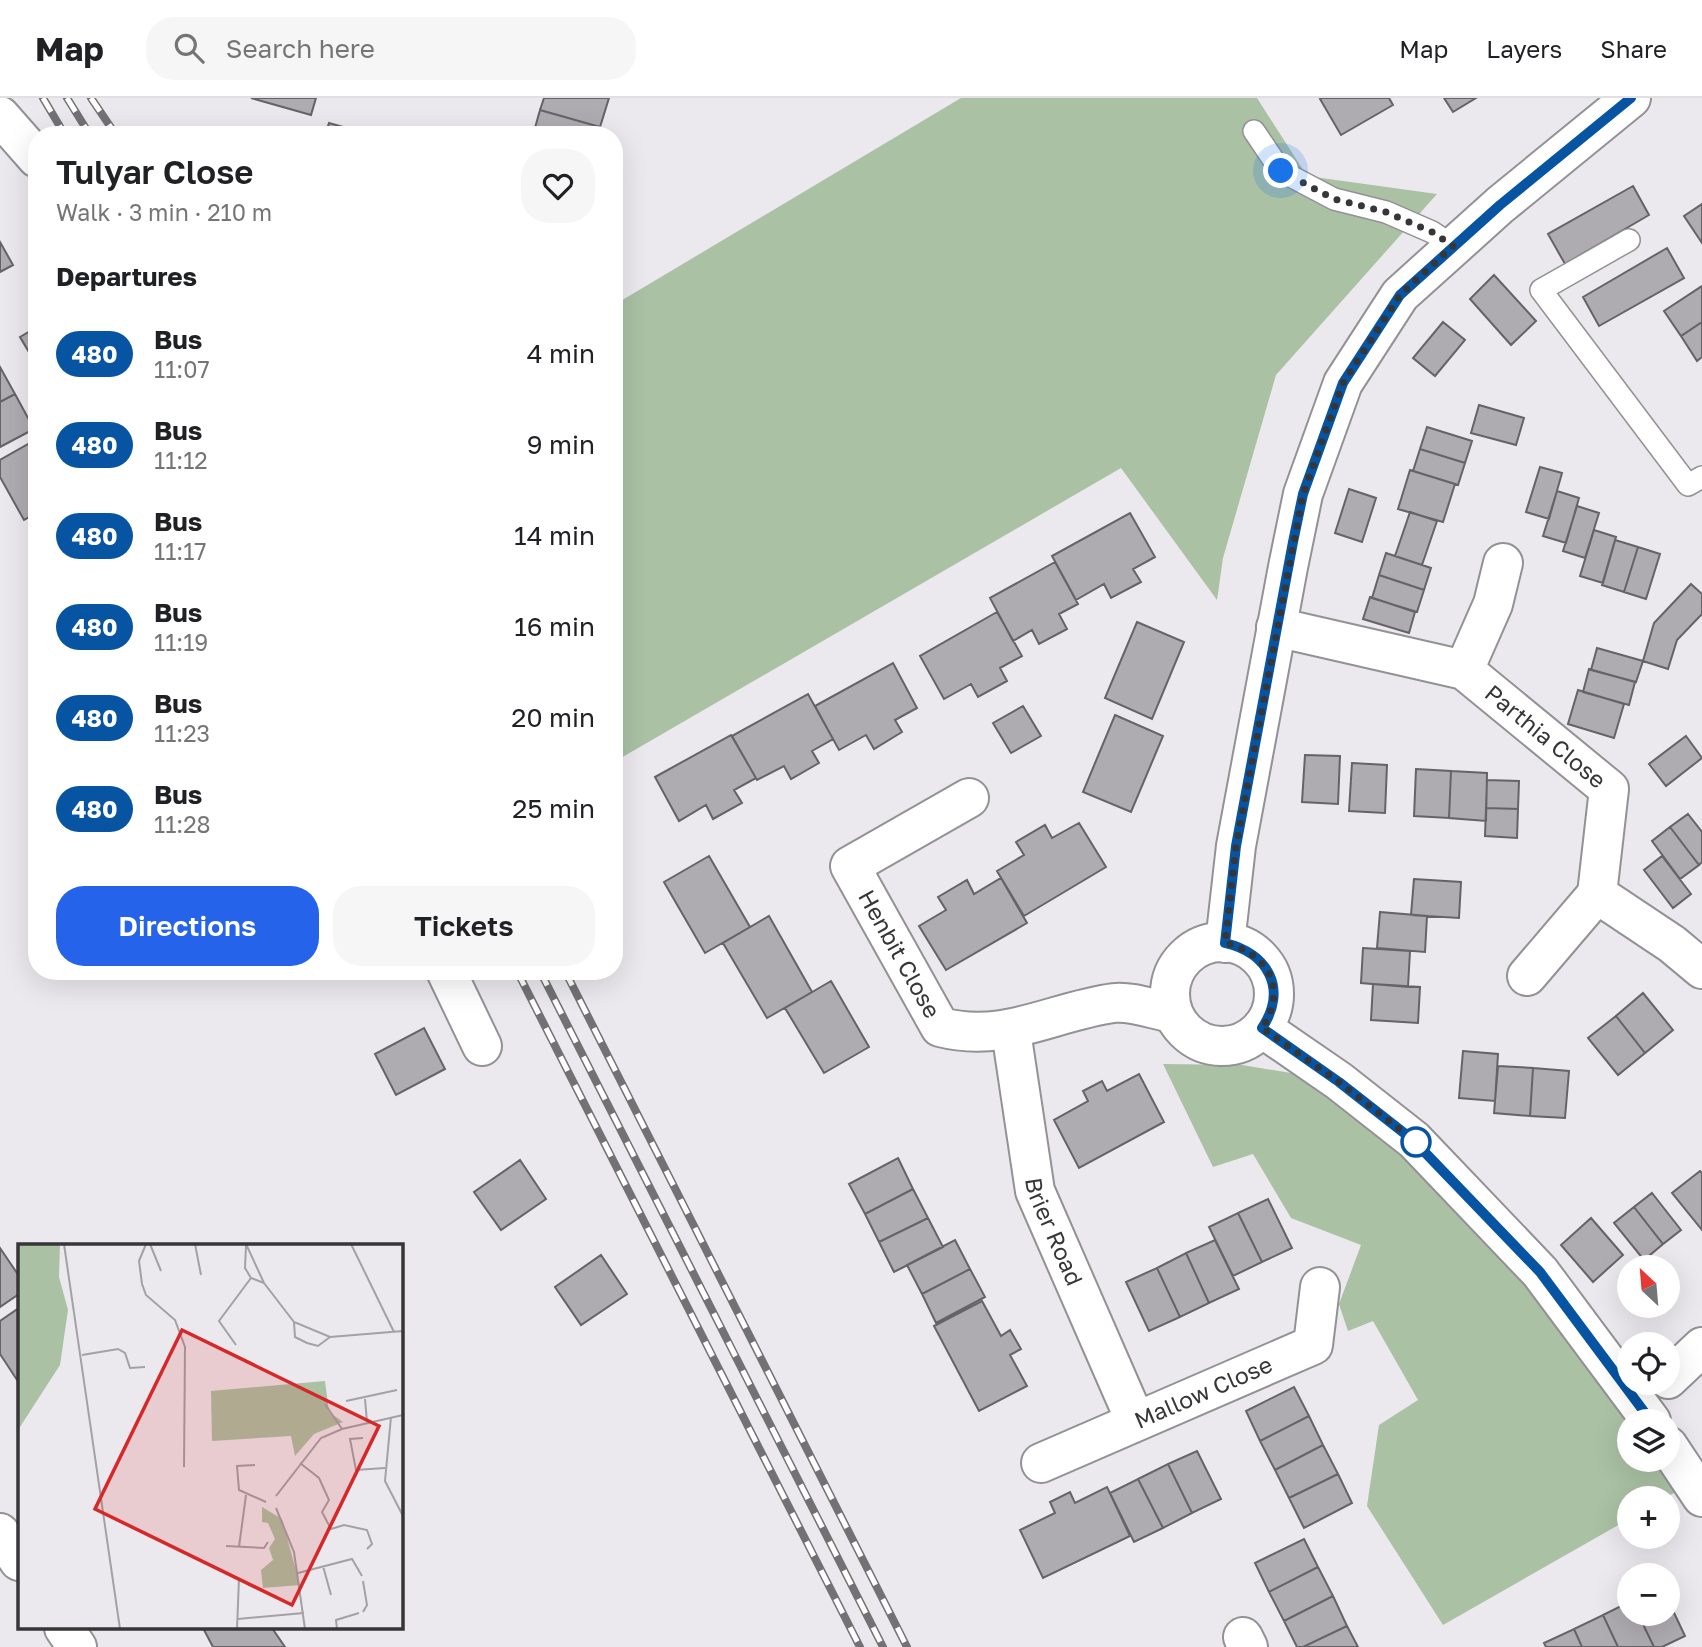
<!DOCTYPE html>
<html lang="en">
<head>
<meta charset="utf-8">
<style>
  body { margin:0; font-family:"Golos Text",sans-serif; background:#f6f6f6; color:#202124; height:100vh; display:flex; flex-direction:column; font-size:26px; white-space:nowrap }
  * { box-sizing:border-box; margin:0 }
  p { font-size:23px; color:#757577 }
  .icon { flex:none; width:38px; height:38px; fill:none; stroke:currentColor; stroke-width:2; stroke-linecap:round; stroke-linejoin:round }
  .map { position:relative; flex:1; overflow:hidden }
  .details { position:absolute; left:28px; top:28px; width:595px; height:854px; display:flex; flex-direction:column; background:#fff; border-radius:28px; box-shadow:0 7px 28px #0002 }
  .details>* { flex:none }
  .badge { padding:0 14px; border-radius:23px; font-size:24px; line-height:46px }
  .needle { width:46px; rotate:334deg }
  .buttons { position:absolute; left:1617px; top:1157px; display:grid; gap:14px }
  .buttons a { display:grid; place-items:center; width:63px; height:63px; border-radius:50%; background:#fff; box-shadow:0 7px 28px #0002; font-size:35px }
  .you { position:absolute; width:35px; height:35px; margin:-18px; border:5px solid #fff; border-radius:50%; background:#1a73e8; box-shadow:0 0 0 10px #1a73e833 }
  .map>.badge { position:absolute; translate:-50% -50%; box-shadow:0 0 0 4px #fff }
  h2 { padding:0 28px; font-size:26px; line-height:63px }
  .round { display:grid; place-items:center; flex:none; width:74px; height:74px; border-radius:28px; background:#f6f6f6 }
  .head { display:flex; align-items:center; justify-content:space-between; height:119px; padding:0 28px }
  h1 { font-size:33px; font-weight:600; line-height:52px }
  .cta { display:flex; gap:14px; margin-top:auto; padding:14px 28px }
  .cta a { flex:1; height:80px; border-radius:28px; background:#2563eb; color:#fff; font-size:28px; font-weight:600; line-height:80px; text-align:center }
  .cta a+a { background:#f6f6f6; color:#202124 }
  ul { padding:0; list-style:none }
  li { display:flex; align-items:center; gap:21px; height:91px; padding:0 28px }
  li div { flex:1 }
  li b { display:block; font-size:26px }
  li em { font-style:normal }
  li .badge { min-width:77px; font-weight:700; text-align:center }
  header { display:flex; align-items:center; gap:42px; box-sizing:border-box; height:98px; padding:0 35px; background:#fff; border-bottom:2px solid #e0e0e0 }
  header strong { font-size:33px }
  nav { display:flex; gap:38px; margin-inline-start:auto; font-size:24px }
  .search { width:490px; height:63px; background:#f6f6f6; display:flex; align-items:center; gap:18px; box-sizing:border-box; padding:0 24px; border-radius:28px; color:#757577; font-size:26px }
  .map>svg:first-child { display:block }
  .green { fill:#aac1a4 }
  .building { fill:#aeacb1; stroke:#656367; stroke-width:2 }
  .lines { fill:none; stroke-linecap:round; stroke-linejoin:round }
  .lane-casing { stroke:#929195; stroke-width:24 }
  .street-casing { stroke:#929195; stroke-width:42 }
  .secondary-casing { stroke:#929195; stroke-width:42 }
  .lane { stroke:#fff; stroke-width:21 }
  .street { stroke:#fff; stroke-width:38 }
  .secondary { stroke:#fff; stroke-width:38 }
  .rail-casing { stroke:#727174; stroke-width:8 }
  .rail { stroke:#fff; stroke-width:5; stroke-dasharray:16; stroke-linecap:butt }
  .line-casing { stroke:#fff; stroke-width:16 }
  .line { stroke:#0654a2; stroke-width:10 }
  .walk { stroke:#363537; stroke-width:7; stroke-dasharray:0 12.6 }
  .stop-dot { fill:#fff; stroke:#0654a2; stroke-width:3.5 }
  .labels { text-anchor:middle; stroke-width:5; stroke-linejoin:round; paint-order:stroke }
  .street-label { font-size:23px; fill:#363537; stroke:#fff }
  .inset-road { fill:none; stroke:#a3a1a5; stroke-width:2 }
  .view { fill:#d62828; fill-opacity:0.15; stroke:#d62828; stroke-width:3.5 }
  .inset-edge { fill:none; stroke:#363537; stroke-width:3.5 }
</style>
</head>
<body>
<header>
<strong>Map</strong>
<div class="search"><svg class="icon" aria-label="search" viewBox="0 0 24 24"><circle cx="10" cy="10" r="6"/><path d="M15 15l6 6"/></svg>Search here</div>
<nav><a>Map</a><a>Layers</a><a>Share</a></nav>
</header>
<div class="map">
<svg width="1702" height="1549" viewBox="0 0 1702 1549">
  <rect width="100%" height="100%" fill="#ebe9ee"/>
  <path class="green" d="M961 0H1257L1307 78 1437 96 1276 277 1223 460 1217 502 1121 370 614 664V207Z
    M1163 966 1242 967 1339 983 1540 1174 1629 1323V1362H1668L1692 1385 1665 1400H1629V1421L1443 1527 1367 1408 1379 1327 1418 1302 1373 1223 1348 1233 1339 1206 1361 1147 1291 1120 1253 1056 1213 1069Z"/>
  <path class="building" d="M251 0H316L311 17Z
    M544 0H609L600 29 540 12Z
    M1322 0H1389L1393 7 1341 37 1320 1Z
    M1444 0H1476L1453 14Z
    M540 12 600 29 598 37H533Z
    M329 25 371 37H325Z
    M1633 88 1649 117 1565 166 1548 136Z
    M1702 106V145L1684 118Z
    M0 144 13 167 0 174Z
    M1667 150 1684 180 1599 228 1583 199Z
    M1494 177 1536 223 1511 247 1470 201Z
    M1702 188V224L1681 238 1664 213Z
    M1443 224 1465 242 1435 278 1413 260Z
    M1702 224V259L1697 263 1681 238Z
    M37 229V266H36L20 239Z
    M0 269 15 296 0 304Z
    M15 296 34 331 0 349V304Z
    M1479 307 1524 320 1516 347 1471 335Z
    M1427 329 1472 343 1465 365 1420 351Z
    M37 341V415L24 422 0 379V362Z
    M1420 351 1465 365 1458 387 1413 373Z
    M1540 369 1562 375 1549 421 1526 414Z
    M1410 372 1455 386 1443 424 1398 411Z
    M1349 391 1376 400 1362 444 1335 435Z
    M1557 393 1579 400 1566 445 1543 438Z
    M1577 408 1599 415 1585 460 1563 453Z
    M1410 414 1437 423 1422 467 1395 458Z
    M1130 415 1155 459 1133 471 1141 484 1111 500 1104 486 1076 502 1052 458Z
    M1594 432 1616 439 1603 485 1580 478Z
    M1615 442 1638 449 1624 494 1602 487Z
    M1638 449 1660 456 1646 501 1624 494Z
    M1386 455 1431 470 1424 492 1379 477Z
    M1055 464 1078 506 1059 516 1067 531 1039 546 1032 532 1013 543 990 500Z
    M1379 477 1424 492 1417 514 1372 500Z
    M1691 486 1702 496V516L1677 542 1668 571 1643 563 1654 525Z
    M1370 499 1415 514 1409 535 1363 521Z
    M997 514 1022 558 1000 570 1007 583 978 599 971 586 944 601 920 558Z
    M1137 524 1184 544 1152 621 1105 600Z
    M1597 550 1643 563 1636 584 1591 572Z
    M893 565 917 610 895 622 902 634 874 651 866 637 839 652 815 608Z
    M1589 571 1635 584 1629 607 1583 594Z
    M1578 592 1624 606 1614 640 1568 626Z
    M808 596 833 641 812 653 819 665 791 681 784 668 757 682 732 638Z
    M1023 608 1041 638 1011 655 993 625Z
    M1115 617 1163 638 1131 714 1083 694Z
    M731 637 756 680 734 692 742 705 713 721 706 707 679 723 655 679Z
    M1686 638 1702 660 1666 688 1649 666Z
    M1305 657 1340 658 1338 706 1302 704Z
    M1352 665 1387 667 1385 715 1349 713Z
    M1416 671 1451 673 1449 720 1414 718Z
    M1451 673 1487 675 1486 723 1449 720Z
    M1487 682 1519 683 1518 711 1486 710Z
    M1486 710 1518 711 1517 740 1485 738Z
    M1688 716 1702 734V764L1699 767 1670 729Z
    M1079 725 1106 769 1024 818 997 773 1024 757 1016 744 1045 727 1052 740Z
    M1670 729 1699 767 1680 781 1652 743Z
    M709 758 750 829 705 855 664 784Z
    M1662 758 1691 796 1673 810 1644 772Z
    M1001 780 1027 825 946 872 919 828 946 812 938 799 967 782 974 796Z
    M1414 781 1461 784 1459 820 1411 817Z
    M1380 814 1427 818 1425 854 1377 850Z
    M769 818 812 894 767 920 723 845Z
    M1363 850 1410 853 1408 889 1361 885Z
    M831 883 869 949 824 975 785 910Z
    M1373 886 1420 889 1418 925 1371 922Z
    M1643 895 1673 932 1645 955 1616 918Z
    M1616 918 1645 955 1618 977 1588 940Z
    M424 930 445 971 396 997 375 956Z
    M1463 953 1498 956 1495 1003 1459 1000Z
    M1498 968 1533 970 1530 1018 1494 1015Z
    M1533 970 1569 973 1565 1020 1530 1018Z
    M1139 976 1164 1024 1079 1070 1054 1022 1088 1003 1083 993 1102 983 1107 993Z
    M898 1060 913 1091 865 1116 849 1086Z
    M520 1062 546 1101 501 1132 474 1094Z
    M1700 1073 1702 1075V1132L1672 1095Z
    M913 1091 928 1120 879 1144 865 1116Z
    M1652 1095 1681 1132 1663 1146 1634 1109Z
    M1268 1101 1292 1150 1262 1164 1238 1115Z
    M1634 1109 1663 1146 1644 1162 1614 1125Z
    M1238 1115 1262 1164 1233 1178 1209 1129Z
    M928 1120 943 1149 894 1174 879 1144Z
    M1591 1120 1623 1157 1593 1184 1561 1147Z
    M955 1142 970 1171 922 1196 907 1167Z
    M1215 1142 1239 1191 1209 1205 1186 1155Z
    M0 1150 19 1178V1196L0 1209Z
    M1186 1155 1209 1205 1180 1219 1157 1170Z
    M601 1157 627 1196 581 1227 555 1189Z
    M1157 1170 1180 1219 1149 1233 1126 1184Z
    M970 1171 985 1199 936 1225 922 1196Z
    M982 1203 1001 1238 1010 1232 1021 1251 1010 1257 1027 1288 979 1313 934 1228Z
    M19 1210V1285L0 1256V1223Z
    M1294 1289 1309 1318 1260 1343 1246 1313Z
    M1309 1318 1323 1347 1275 1372 1260 1343Z
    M1323 1347 1338 1376 1289 1400 1275 1372Z
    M1197 1353 1221 1401 1192 1415 1168 1366Z
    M1168 1366 1192 1415 1163 1430 1138 1381Z
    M1338 1376 1352 1405 1304 1430 1289 1400Z
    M1138 1381 1163 1430 1134 1444 1110 1395Z
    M1107 1389 1130 1438 1043 1480 1020 1432 1055 1415 1050 1404 1070 1394 1075 1405Z
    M1304 1441 1318 1469 1269 1494 1255 1465Z
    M1318 1469 1333 1498 1284 1523 1269 1494Z
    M1333 1498 1347 1528 1303 1549H1297L1284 1523Z
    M1668 1502 1685 1538 1662 1549H1654L1638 1516H1668Z
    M1629 1504V1516H1638L1654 1549H1618L1603 1517Z
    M1603 1517 1618 1549H1582L1574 1531Z
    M1347 1528 1358 1549H1303Z
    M203 1530H272L285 1549H213Z
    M1574 1531 1582 1549H1546L1544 1545Z"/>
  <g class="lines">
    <defs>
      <path id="lane" d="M1254 33 1281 73 1334 101 1386 114 1432 134 1453 148
        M1629 142 1541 192 1688 387 1702 379"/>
      <g id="street">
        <path d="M0 18 37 60"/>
        <path id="s1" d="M1276 529 1464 572 1609 691 1597 796 1672 846 1702 871"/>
        <path d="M1464 572 1493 506 1503 465"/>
        <path id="s2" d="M969 700 850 768 940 929C1005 946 1053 913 1114 905 1132 903 1155 912 1173 915"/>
        <circle cx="1222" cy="896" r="52"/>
        <path d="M1225 845 1236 748 1288 469 1303 396 1343 285 1400 197 1500 107 1631 0"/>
        <path d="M446 873 482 948"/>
        <path d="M1527 878 1597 796"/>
        <path d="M1262 930 1339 983 1414 1042 1540 1174 1651 1323"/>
        <path id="s3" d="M1011 933 1035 1093 1135 1322"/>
        <path d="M1668 1281 1702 1249"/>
        <path d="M1668 1348 1702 1399"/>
        <path id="s4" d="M1041 1365 1313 1247 1320 1189"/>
        <path d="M1243 1539 1248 1549"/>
      </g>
      <path id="secondary" d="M0 1435 19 1463
        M64 1530 77 1549"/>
    </defs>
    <use href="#lane" class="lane-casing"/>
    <use href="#street" class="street-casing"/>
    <use href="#secondary" class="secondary-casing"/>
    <use href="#lane" class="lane"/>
    <use href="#street" class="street"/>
    <use href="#secondary" class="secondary"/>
    <defs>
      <path id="rail" d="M43 0 65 37
        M67 0 90 37
        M91 0 116 37
        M517 873 860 1549
        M540 873 883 1549
        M565 873 907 1549"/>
    </defs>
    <use href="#rail" class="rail-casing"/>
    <use href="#rail" class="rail"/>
  </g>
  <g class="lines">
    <defs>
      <path id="line" d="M1631 0 1500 107 1400 197 1343 285 1303 396 1293 444 1236 748 1225 845C1268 855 1288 891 1262 930L1339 984 1413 1042 1540 1174 1651 1323"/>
    </defs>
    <use href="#line" class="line-casing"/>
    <use href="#line" class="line"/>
    <path class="walk" d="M1281 73 1334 101 1386 114 1432 134 1453 148 1400 197 1343 285 1303 396 1236 748 1225 845C1268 855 1288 891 1262 930L1339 984 1416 1044"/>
  </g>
  <circle class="stop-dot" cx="1416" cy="1044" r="14"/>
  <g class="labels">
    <g class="street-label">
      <text dy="8" stroke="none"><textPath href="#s1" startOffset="298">Parthia Close</textPath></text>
      <text dy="8" stroke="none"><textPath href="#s2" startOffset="238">Henbit Close</textPath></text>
      <text dy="8" stroke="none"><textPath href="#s3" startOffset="206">Brier Road</textPath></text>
      <text dy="8" stroke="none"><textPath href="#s4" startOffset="177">Mallow Close</textPath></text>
    </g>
  </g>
  <g transform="translate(18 1146)">
    <rect width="385" height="385" fill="#ebe9ee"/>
    <path d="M0 0H42L41 33 50 66 42 121 0 186ZM307 137 311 168 325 178 296 190 277 212 273 192 194 197 193 147ZM244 263 264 275 282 341 245 344 243 326 255 316 251 304 257 295 250 279 244 278Z" fill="#aac1a4"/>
    <path class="inset-road" d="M46 0 102 385M128 0 121 17 124 40 128 51 157 76 167 103 166 223M132 0 143 27M177 0 183 31M228 0 246 39 276 78 312 93 385 87M333 0 376 88M228 1 227 24 233 34 246 39M276 78 277 93 289 99 300 102 312 93M218 101 201 77 233 34M64 111 100 105 107 109 112 124 127 123M347 155 349 178M328 157 379 146M307 160 324 185M373 173 367 237 385 272M345 194 332 195 338 226 367 224M282 219 301 234 311 256 304 268 313 285 326 281 349 286 354 300 349 305M237 221 219 222 221 246 248 258M258 252 303 194 324 185 385 171M258 264 276 308 287 385M208 302 246 304 250 298M221 303 228 251M305 322 313 351M280 329 334 315 344 332M345 368 349 361 345 337M220 375 286 369M219 385 221 334M319 385 318 376 341 369"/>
    <path class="view" d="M164 86 361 182 274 361 77 265Z"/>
    <rect width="385" height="385" class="inset-edge"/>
  </g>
</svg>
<div class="buttons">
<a><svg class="needle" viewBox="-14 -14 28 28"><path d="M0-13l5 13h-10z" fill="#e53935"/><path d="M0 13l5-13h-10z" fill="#757577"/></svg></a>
<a><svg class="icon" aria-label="locate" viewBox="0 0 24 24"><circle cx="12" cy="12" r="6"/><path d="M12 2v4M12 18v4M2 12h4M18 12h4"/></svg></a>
<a><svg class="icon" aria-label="layers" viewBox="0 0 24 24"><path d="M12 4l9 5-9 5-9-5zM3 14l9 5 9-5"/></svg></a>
<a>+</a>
<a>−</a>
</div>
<div class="you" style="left:1281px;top:73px"></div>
<section class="details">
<div class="head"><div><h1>Tulyar Close</h1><p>Walk · 3 min · 210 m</p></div><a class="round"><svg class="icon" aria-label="heart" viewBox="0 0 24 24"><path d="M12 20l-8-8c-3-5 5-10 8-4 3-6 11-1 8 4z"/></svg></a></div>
<h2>Departures</h2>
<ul>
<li><span class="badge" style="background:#0654a2;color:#fff">480</span><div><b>Bus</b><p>11:07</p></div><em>4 min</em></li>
<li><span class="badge" style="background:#0654a2;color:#fff">480</span><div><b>Bus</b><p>11:12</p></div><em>9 min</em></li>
<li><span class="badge" style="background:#0654a2;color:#fff">480</span><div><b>Bus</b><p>11:17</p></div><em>14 min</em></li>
<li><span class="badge" style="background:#0654a2;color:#fff">480</span><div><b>Bus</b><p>11:19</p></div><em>16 min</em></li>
<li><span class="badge" style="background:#0654a2;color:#fff">480</span><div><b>Bus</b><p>11:23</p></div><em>20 min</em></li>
<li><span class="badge" style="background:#0654a2;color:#fff">480</span><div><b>Bus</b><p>11:28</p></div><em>25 min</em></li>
</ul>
<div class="cta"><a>Directions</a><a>Tickets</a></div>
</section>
</div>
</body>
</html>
